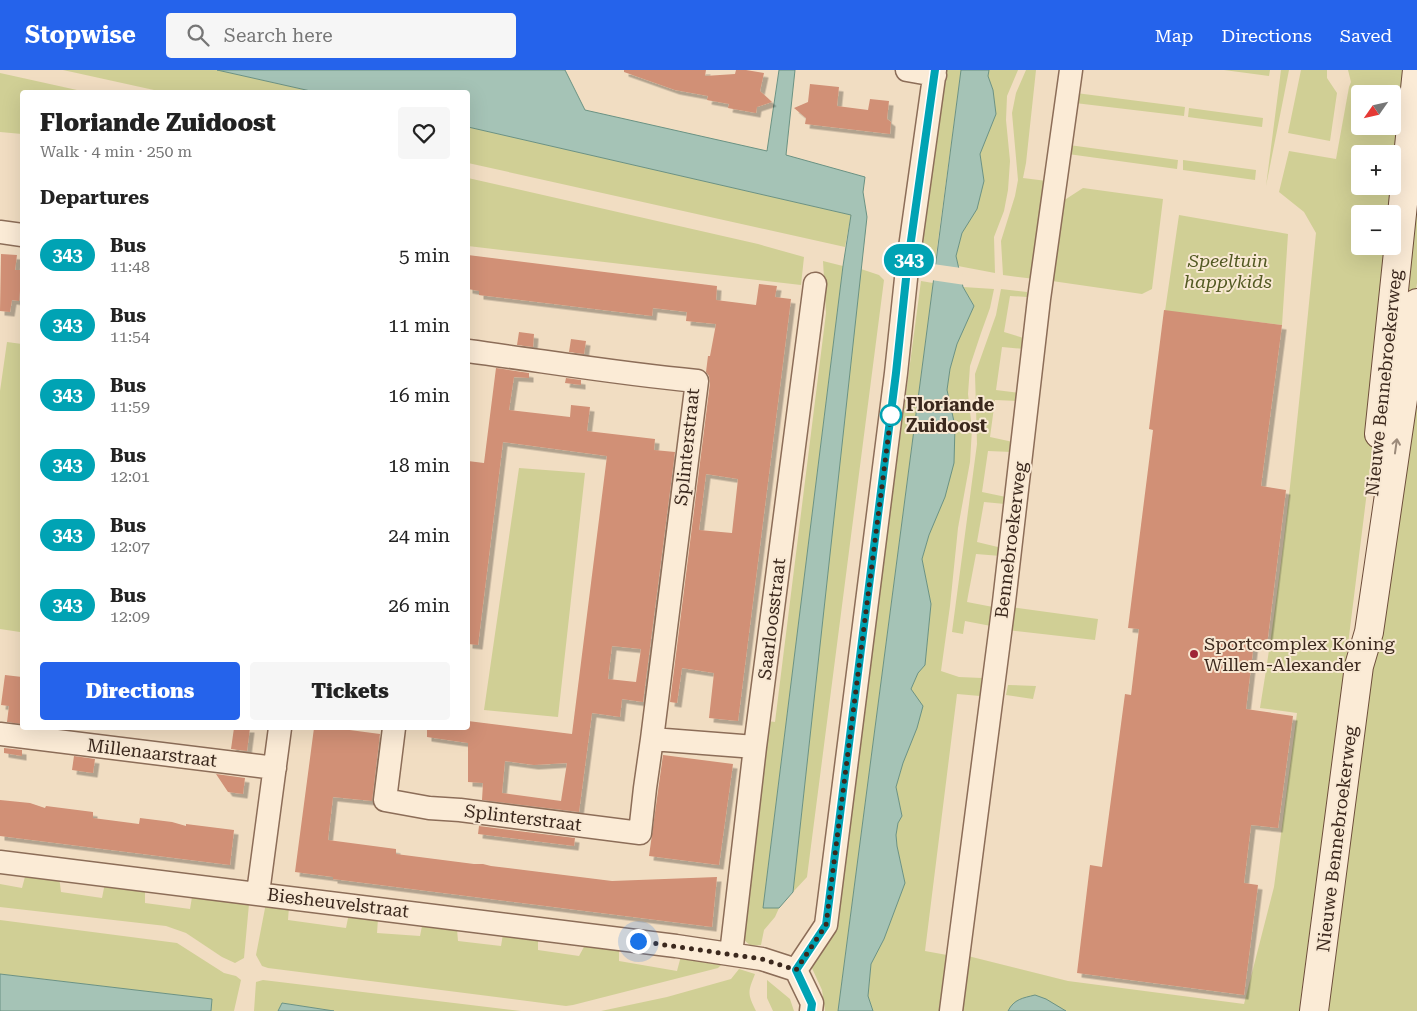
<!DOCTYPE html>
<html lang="en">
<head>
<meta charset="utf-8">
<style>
  body { margin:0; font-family:"Roboto Serif",serif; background:#f6f6f6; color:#222; height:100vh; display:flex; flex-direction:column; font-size:19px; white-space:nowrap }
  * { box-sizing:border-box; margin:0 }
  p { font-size:16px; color:#767676 }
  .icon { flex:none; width:28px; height:28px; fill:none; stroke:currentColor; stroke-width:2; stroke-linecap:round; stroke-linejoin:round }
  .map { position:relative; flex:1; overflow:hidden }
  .sheet { position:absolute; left:20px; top:20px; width:450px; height:640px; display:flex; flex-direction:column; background:#fff; border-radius:5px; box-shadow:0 5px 20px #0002 }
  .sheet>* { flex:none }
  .badge { padding:0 10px; border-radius:16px; font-size:18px; line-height:32px }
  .needle { width:32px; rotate:236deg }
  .controls { position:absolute; left:1351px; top:15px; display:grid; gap:10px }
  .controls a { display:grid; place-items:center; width:50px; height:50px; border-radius:5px; background:#fff; box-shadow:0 5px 20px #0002; font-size:25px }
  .you { position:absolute; width:25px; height:25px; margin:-12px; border:4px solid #fff; border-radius:50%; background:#1a73e8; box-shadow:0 0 0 8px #1a73e833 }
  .map>.badge { position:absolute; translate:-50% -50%; box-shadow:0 0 0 2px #fff }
  h2 { padding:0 20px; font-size:19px; line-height:45px }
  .round { display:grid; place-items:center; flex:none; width:52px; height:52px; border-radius:5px; background:#f6f6f6 }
  .summary { display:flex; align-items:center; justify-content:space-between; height:85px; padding:0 20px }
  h1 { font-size:24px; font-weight:800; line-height:38px }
  .action { display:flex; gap:10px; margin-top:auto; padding:10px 20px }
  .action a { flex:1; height:58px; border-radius:5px; background:#2563eb; color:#fff; font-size:20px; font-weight:800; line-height:58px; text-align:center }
  .action a+a { background:#f6f6f6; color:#222 }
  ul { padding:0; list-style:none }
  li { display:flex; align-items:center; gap:15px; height:70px; padding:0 20px }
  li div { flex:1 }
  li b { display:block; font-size:19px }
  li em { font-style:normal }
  li .badge { min-width:55px; font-weight:700; text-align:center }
  header { display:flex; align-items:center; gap:30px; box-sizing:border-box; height:70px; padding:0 25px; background:#2563eb; color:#fff }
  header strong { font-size:24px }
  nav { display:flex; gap:28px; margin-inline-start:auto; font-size:18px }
  .search { width:350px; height:45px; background:#f6f6f6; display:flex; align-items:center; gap:12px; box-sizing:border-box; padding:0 18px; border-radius:5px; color:#767676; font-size:19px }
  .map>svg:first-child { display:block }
  .green { fill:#d0cf95; fill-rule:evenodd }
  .water { fill:#a5c3b6; stroke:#6b9283 }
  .pier { fill:#f1ddc2 }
  .building { fill:#d19076; fill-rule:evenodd; filter:url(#shadow) }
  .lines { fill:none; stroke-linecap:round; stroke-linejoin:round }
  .street-casing { stroke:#8c6d58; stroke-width:25 }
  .secondary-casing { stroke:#6e4e3b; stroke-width:30 }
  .street { stroke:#fbebd6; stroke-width:22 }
  .secondary { stroke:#fbebd6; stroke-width:28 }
  .oneway { stroke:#9b8a7a }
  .line-casing { stroke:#fff; stroke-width:11 }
  .line { stroke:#00a3b4; stroke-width:8 }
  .walk { stroke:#3b281d; stroke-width:5; stroke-dasharray:0 9 }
  .stop-dot { fill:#fff; stroke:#00a3b4; stroke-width:2.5 }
  .poi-dot { fill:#9f2436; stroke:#f8e8d3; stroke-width:2 }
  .labels { text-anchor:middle; stroke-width:4; stroke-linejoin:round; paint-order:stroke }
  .park-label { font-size:18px; font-style:italic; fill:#525922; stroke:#f8e8d3 }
  .street-label { font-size:18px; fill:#3b281d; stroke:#f8e8d3 }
  .stop-label { font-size:18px; font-weight:bold; fill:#3b281d; stroke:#f8e8d3; text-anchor:start }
  .poi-label { font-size:18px; fill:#3b281d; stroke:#f8e8d3; text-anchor:start }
</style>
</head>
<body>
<header>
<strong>Stopwise</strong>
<div class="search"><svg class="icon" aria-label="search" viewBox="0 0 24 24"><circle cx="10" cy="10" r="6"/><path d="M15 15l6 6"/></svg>Search here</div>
<nav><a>Map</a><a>Directions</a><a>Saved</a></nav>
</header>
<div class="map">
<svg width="1417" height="941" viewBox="0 0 1417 941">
  <defs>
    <filter id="shadow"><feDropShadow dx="4.5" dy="4.5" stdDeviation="0" flood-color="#0004"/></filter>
  </defs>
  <rect width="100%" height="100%" fill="#f1ddc2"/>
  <path class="green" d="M63 0H217L315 22H163Z
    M942 0H961L935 193 917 191Z
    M989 0H1018L1007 26 1006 50 1010 91 1008 120 1004 141 994 167 995 203 958 196 956 186 962 163 977 138 984 111 980 84 996 44 993 20 988 6Z
    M1026 0H1036L1026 93 1023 108 1047 111 1035 209 1003 205 1001 171 1015 126 1018 110 1012 43 1016 23Z
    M1224 0H1270L1269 6Z
    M1281 0H1289L1266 116Z
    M1301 0H1327V8L1337 23 1330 71 1288 63Z
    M1348 0H1411L1392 144H1360V176H1392L1376 349 1339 647 1299 941H958L964 885 1068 911 1244 934 1274 817 1297 643 1260 638C1286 481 1300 322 1316 163L1304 142 1279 122 1289 81 1336 89 1349 17 1351 12ZM1360 24H1392V56H1360ZM1360 84H1392V116H1360Z
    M0 3 86 22H22V64L0 62Z
    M1076 23 1185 37 1184 46 1075 33Z
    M1189 38 1263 48 1262 57 1188 47Z
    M468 57 851 145 845 177 468 93Z
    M1069 75 1178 90 1177 99 1068 84Z
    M1417 88V213L1410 254 1399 242Z
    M1183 90 1256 100 1255 110 1183 100Z
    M468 108 758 174 804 187 801 215 468 176Z
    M1083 118 1163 129 1152 219 1142 224 1052 211 1063 131Z
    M1179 145 1288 164 1282 255 1165 241Z
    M823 191 843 196 763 838H779L775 847 764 860 761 875 751 876 744 870 742 856 767 651 775 652 826 243Z
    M861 199 879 205 884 210 807 807 793 822Z
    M921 211 933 213 838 941H825L822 920 811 896 834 863Z
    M963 217 994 219 990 238 981 263 970 296 968 324 972 359 970 392 958 458 950 536 941 601 959 607 982 608 980 626 957 624 925 881 947 885 940 941H873L868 927 871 894 884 869 905 813 897 776 896 765 898 753 902 746 896 717 903 693 917 658 922 636 911 619 918 603 925 595 931 534 922 489 929 465 955 356 947 320 950 299 957 274 974 236Z
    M1001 219 1027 222V227L1010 226 1004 262 1027 269 1025 279 1002 277 996 320 1020 323 1019 331 995 330 990 367 1013 372 1012 382 988 381 982 422 1006 427 1005 434 984 432 977 472 1002 478 1001 486 976 484 968 526 967 532 993 537 991 556 965 551 963 564 952 562 977 374 975 304 996 245Z
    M7 272 22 274V546L20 562 0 559V321Z
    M1417 282V941H1326L1367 621Z
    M519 398 585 403 558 647 484 640Z
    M1010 537 1098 549 1095 570 1007 560Z
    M1008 615 1036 616 1033 629 1006 625Z
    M26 803 59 806 61 822 102 828 105 813 145 818V833L190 839 192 827 249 834 244 888 235 893 222 887 186 863 166 856 0 837V814L22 818Z
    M266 833 289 837 288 850 346 858 349 843 378 849 377 863 420 866 423 851 457 859 458 871 501 876 503 864 538 868V880L579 886 585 875 619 878V891L677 901 681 886 723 893 718 898 573 935 566 936 268 898 262 896 256 885Z
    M0 850 177 873 224 903 236 906 241 910 234 941H211L212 929 0 904Z
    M739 899 755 904C748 922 747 923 756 941H601L667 927 731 909Z
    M263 910 521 941H334L282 933 278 941H254L256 912Z
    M767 910 790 929 794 941H773L767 928Z"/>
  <path class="water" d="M217 0H565L585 40 767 81 779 0H795L786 85 865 107 863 122 867 147 793 822 779 838H763L843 196 851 145 468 57V22H315Z
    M961 0H989L988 6 993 20 996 44 980 84 984 111 977 139 962 163 956 186 963 217 974 236 957 274 950 299 947 320 955 356 954 393 945 427 929 465 922 489 931 534 925 595 918 603 911 619 923 636 917 658 903 693 896 717 902 746 898 753 896 765 897 776 905 813 884 869 871 894 868 926 873 941H838Z
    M0 904 212 929 211 941H0Z
    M1035 925 1046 929 1066 941H1008C1014 929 1023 928 1035 925Z
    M282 933 334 941H278Z"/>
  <path class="pier" d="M933 194 961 198 965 215 931 210Z"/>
  <path class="building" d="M624 0H706L705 6 735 4 736 0H746L764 3 760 21 772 32 757 37 756 43 728 38 729 34 707 30 708 26 675 20 624 2Z
    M810 14 839 17 837 36 868 40 870 29 889 31 887 49 891 52 890 64 805 54 806 48 794 38 808 32Z
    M1 184 17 185 15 200H22L19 231 12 230 10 242 0 241Z
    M468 185 717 216 716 230 756 235 759 214 777 216 775 227 791 229 738 651 709 648 714 603 682 598 677 633 670 632 710 313 709 306 706 302 708 286H710L716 254 686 251 687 242 653 238 652 246 479 225V221L468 219ZM706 404 738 409 732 463 699 460Z
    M1164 240 1282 255 1261 416 1286 420 1267 575 1254 572 1246 639 1293 646 1278 758 1251 755 1244 813 1258 815 1244 925 1077 903 1090 795 1102 797 1125 624 1131 625 1139 559 1128 558 1153 360 1149 359Z
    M519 262 534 264 533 277 517 275Z
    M571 269 586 271 584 284 569 282Z
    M496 298 529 303V308L514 307 509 340 570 347 571 335 590 337 587 361 655 369 654 380 675 382 643 632 622 629 620 647 592 643 579 742 482 730 483 713 468 712V673L427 667V658H468V651L572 664 607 386 503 372 478 575 468 574V428L470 410H468V391L484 393ZM612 576 641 579 636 612 608 609ZM505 691 534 695 567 693 561 731 502 723Z
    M566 308 581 310V315L565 313Z
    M5 605 22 607V654L7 652 9 636 1 635Z
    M234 658H250L247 681 231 679Z
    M314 658H342V659L380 664 372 731 333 727 328 770 396 779V784L474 794H483L491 796 612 811 717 807 712 857 333 809V807L295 802Z
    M4 678 22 680V686L4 683Z
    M663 685 733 694 719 795 649 786Z
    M74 686 95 689 93 703 72 700Z
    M216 704 245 708 243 724 228 722Z
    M0 730 30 733 45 738 46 736 93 742V748L139 754 140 748 172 752 186 756V754L234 760 230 795 0 766Z
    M479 756 575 768 574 776 478 764Z"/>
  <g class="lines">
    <defs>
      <path id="street" d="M907 0 935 5
        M0 162 22 165
        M394 658 385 730 429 738 460 740 640 763 645 718 652 669 697 311C620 304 544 291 468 281
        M0 664 275 698
        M652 669 755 677
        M0 792 676 876 762 889 796 900
        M258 823 280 658
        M731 884 755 677 815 214
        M796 900 826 855 896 303 907 199 935 0
        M796 900 812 933 811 941
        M951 941 1004 532 1039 229 1071 0"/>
      <path id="secondary" d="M1379 364 1417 0
        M1314 941 1359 596 1369 562 1417 233"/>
    </defs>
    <use href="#street" class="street-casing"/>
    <use href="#secondary" class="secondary-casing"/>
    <use href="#street" class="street"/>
    <use href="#secondary" class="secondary"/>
  </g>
  <defs><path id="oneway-shaft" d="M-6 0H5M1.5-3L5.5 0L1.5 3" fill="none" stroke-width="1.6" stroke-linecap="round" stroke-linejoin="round" transform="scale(1.25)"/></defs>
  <use class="oneway" href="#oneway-shaft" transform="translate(1396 376) rotate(-82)"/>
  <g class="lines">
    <defs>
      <path id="line" d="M811 941 812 934 796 900 826 855 896 303 907 199 935 0"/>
    </defs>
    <use href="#line" class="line-casing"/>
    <use href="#line" class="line"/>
    <path class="walk" d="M638 871 762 889 796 900 826 855 891 345"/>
  </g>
  <circle class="stop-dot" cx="891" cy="345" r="10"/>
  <circle class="poi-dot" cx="1194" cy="584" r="5"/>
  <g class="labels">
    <g class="park-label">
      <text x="1228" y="197">Speeltuin<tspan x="1228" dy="21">happykids</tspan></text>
    </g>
    <g class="street-label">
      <text transform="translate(1384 313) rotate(-84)" y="6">Nieuwe Bennebroekerweg</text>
      <text transform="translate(687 377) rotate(-84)" y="6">Splinterstraat</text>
      <text transform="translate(1011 470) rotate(-83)" y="6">Bennebroekerweg</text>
      <text transform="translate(772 549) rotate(-83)" y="6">Saarloosstraat</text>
      <text transform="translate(152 683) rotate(7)" y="6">Millenaarstraat</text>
      <text transform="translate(523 748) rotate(7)" y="6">Splinterstraat</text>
      <text transform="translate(1337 769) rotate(-83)" y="6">Nieuwe Bennebroekerweg</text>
      <text transform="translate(338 833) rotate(7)" y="6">Biesheuvelstraat</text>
    </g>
    <g class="stop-label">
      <text x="906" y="341">Floriande<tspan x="906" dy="21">Zuidoost</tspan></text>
    </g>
    <g class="poi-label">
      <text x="1204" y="580">Sportcomplex Koning<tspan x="1204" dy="21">Willem-Alexander</tspan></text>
    </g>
  </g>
</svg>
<div class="controls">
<a><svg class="needle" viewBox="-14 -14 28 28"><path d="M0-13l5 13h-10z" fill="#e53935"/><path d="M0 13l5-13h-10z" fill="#767676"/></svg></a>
<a>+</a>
<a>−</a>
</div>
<div class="you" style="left:638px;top:871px"></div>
<b class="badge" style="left:909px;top:190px;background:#00a3b4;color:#fff">343</b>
<section class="sheet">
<div class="summary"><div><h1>Floriande Zuidoost</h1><p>Walk · 4 min · 250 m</p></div><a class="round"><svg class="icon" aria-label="heart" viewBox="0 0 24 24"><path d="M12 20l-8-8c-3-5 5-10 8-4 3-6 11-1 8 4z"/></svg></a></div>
<h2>Departures</h2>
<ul>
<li><span class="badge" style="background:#00a3b4;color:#fff">343</span><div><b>Bus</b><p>11:48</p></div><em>5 min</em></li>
<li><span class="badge" style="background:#00a3b4;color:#fff">343</span><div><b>Bus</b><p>11:54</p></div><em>11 min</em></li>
<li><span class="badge" style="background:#00a3b4;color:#fff">343</span><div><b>Bus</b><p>11:59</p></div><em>16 min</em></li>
<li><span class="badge" style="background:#00a3b4;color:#fff">343</span><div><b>Bus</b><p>12:01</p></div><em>18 min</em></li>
<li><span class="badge" style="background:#00a3b4;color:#fff">343</span><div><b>Bus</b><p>12:07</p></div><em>24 min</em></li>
<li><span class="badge" style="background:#00a3b4;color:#fff">343</span><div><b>Bus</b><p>12:09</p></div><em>26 min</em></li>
</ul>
<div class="action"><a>Directions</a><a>Tickets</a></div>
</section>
</div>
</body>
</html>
